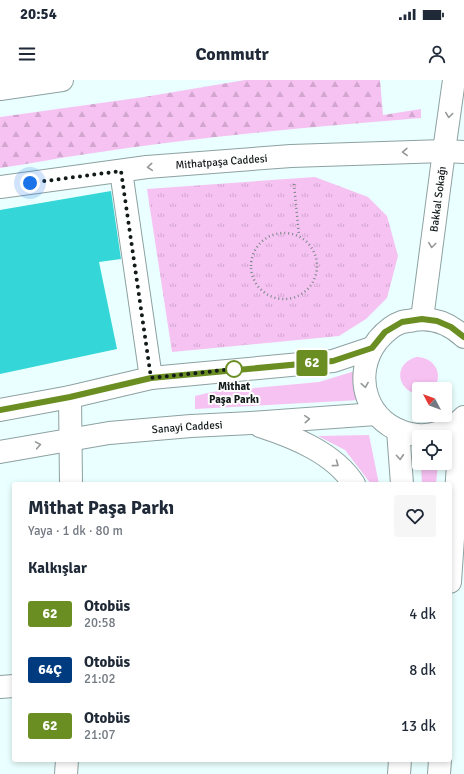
<!DOCTYPE html>
<html lang="tr">
<head>
<meta charset="utf-8">
<style>
  body { margin:0; font-family:Signika,sans-serif; background:#f6f6f7; color:#1f2937; height:100vh; display:flex; flex-direction:column; font-size:15px; white-space:nowrap }
  * { box-sizing:border-box; margin:0 }
  p { font-size:13px; color:#747a83 }
  .icon { flex:none; width:22px; height:22px; fill:none; stroke:currentColor; stroke-width:2; stroke-linecap:round; stroke-linejoin:round }
  .map { position:relative; flex:1; overflow:hidden }
  .panel { position:absolute; left:12px; top:402px; width:440px; height:280px; display:flex; flex-direction:column; background:#fff; border-radius:4px; box-shadow:0 2px 6px #0003 }
  .panel>* { flex:none }
  .badge { padding:0 8px; border-radius:3px; font-size:14px; line-height:26px }
  .needle { width:26px; rotate:311deg }
  .controls { position:absolute; left:412px; top:302px; display:grid; gap:8px }
  .controls a { display:grid; place-items:center; width:40px; height:40px; border-radius:4px; background:#fff; box-shadow:0 2px 6px #0003; font-size:20px }
  .you { position:absolute; width:20px; height:20px; margin:-10px; border:3px solid #fff; border-radius:50%; background:#1a73e8; box-shadow:0 0 0 6px #1a73e833 }
  .map>.badge { position:absolute; translate:-50% -50%; box-shadow:0 0 0 2px #fff }
  h2 { padding:0 16px; font-size:15px; line-height:36px }
  .round { display:grid; place-items:center; flex:none; width:42px; height:42px; border-radius:4px; background:#f6f6f7 }
  .headline { display:flex; align-items:center; justify-content:space-between; height:68px; padding:0 16px }
  h1 { font-size:19px; font-weight:800; line-height:30px }
  ul { padding:0; list-style:none }
  li { display:flex; align-items:center; gap:12px; height:56px; padding:0 16px }
  li div { flex:1 }
  li b { display:block; font-size:15px }
  li em { font-style:normal }
  li .badge { min-width:44px; font-weight:700; text-align:center }
  .status { display:flex; justify-content:space-between; align-items:center; height:28px; padding:0 20px; background:#fff; direction:ltr }
  .status svg { height:11px; fill:currentColor }
  header { display:flex; justify-content:space-between; align-items:center; height:52px; padding:0 16px; background:#fff; font-size:18px; font-weight:800 }
  .map>svg:first-child { display:block }
  .grass { fill:#f6c2f2 }
  .forest { fill:url(#forest-firs) }
  .park { fill:url(#park-tufts) }
  .building { fill:#34d6d8 }
  .lines { fill:none; stroke-linecap:round; stroke-linejoin:round }
  .street-casing { stroke:#8da1a0; stroke-width:24 }
  .secondary-casing { stroke:#8da1a0; stroke-width:24 }
  .path { stroke:#7b8888; stroke-width:2.5; stroke-dasharray:1 3; stroke-linecap:butt }
  .street { stroke:#fff; stroke-width:22 }
  .secondary { stroke:#fff; stroke-width:22 }
  .oneway { stroke:#959898 }
  .line-casing { stroke:#fff; stroke-width:9 }
  .line { stroke:#6b8e23; stroke-width:6 }
  .walk { stroke:#131a1a; stroke-width:4; stroke-dasharray:0 7.2 }
  .stop-dot { fill:#fff; stroke:#6b8e23; stroke-width:2 }
  .labels { text-anchor:middle; stroke-width:4; stroke-linejoin:round; paint-order:stroke }
  .street-label { font-size:11px; fill:#131a1a; stroke:#fff }
  .stop-label { font-size:11px; font-weight:bold; fill:#131a1a; stroke:#fff }
</style>
</head>
<body>
<div class="status"><b>20:54</b><svg viewBox="0 0 49 12"><path d="M0 12V9h3v3zM5 12V6h3v6zM10 12V3h3v9zM15 12V0h3v12zM26 1h20v11H26zM47 4h2v5h-2z"/></svg></div>
<header><svg class="icon" aria-label="menu" viewBox="0 0 24 24"><path d="M4 6h16M4 12h16M4 18h16"/></svg>Commutr<svg class="icon" aria-label="person" viewBox="0 0 24 24"><circle cx="12" cy="8" r="4"/><path d="M4 21q1-7 8-7t8 7"/></svg></header>
<div class="map">
<svg width="464" height="694" viewBox="0 0 464 694">
  <defs>
    <pattern id="forest-firs" width="22" height="20" patternUnits="userSpaceOnUse"><rect width="22" height="20" fill="#f6c2f2"/><path d="M5 1l3.5 6h-7zM16 11l3.5 6h-7z" fill="#d2a6cf"/></pattern>
    <pattern id="park-tufts" width="24" height="20" patternUnits="userSpaceOnUse"><rect width="24" height="20" fill="#f6c2f2"/><path d="M3 7l-1-3M5 7V3M7 7l1-3M15 17l-1-3M17 17v-4M19 17l1-3" fill="none" stroke="#d2a6cf"/></pattern>
  </defs>
  <rect width="100%" height="100%" fill="#eaffff"/>
  <path class="grass" d="M416 277C434 277 445 294 433 309H419V315C396 310 393 284 416 277Z
    M355 291 360 320 195 329V316L212 312 319 302Z
    M369 355 379 404H371L345 370 318 356Z
    M421 383H438L436 404H422Z"/>
  <path class="forest" d="M245 0H380L383 35 421 29V38C309 47 198 57 87 74 58 78 29 84 0 88V37L144 17Z"/>
  <path class="park" d="M315 97 368 117 387 136 398 176 387 218 366 239 339 256 172 272 147 109Z"/>
  <path class="building" d="M111 111 121 179 99 182 117 269 0 294V130Z"/>
  <g class="lines">
    <defs>
      <path id="street" d="M0 9 62 0
        M444 71 454 0
        M121 91 151 298
        M70 317 71 404
        M0 607 14 606
        M66 694 67 680"/>
      <g id="secondary">
        <path id="s1" d="M0 107 147 87 291 76 444 71 464 72"/>
        <path id="s2" d="M422 239 444 71"/>
        <path d="M464 257C450 244 433 237 414 240 410 241 406 241 402 242 393 245 384 253 378 260 350 295 367 346 411 354 430 358 451 351 464 337"/>
        <path d="M0 330 70 317 151 298 333 281 372 268"/>
        <path d="M260 346C294 357 334 373 354 404"/>
        <path d="M398 350 402 404"/>
        <path id="s3" d="M0 372 109 353 191 346 251 343 376 334"/>
        <path d="M450 502 461 340"/>
        <path d="M399 694 400 680"/>
        <path d="M439 694 440 680"/>
      </g>
    </defs>
    <use href="#street" class="street-casing"/>
    <use href="#secondary" class="secondary-casing"/>
    <path class="path" d="M294 104 299 156
      M251 186a33 33 0 1 1 66 0a33 33 0 1 1-66 0Z"/>
    <use href="#street" class="street"/>
    <use href="#secondary" class="secondary"/>
  </g>
  <defs><path id="oneway-chevron" d="M-2-3.5L2.5 0L-2 3.5" fill="none" stroke-width="1.6" stroke-linecap="round" stroke-linejoin="round"/></defs>
  <g class="oneway">
    <use href="#oneway-chevron" transform="translate(449 35) rotate(98)"/>
    <use href="#oneway-chevron" transform="translate(405 72) rotate(178)"/>
    <use href="#oneway-chevron" transform="translate(150 87) rotate(175)"/>
    <use href="#oneway-chevron" transform="translate(432 165) rotate(97)"/>
    <use href="#oneway-chevron" transform="translate(365 305) rotate(81)"/>
    <use href="#oneway-chevron" transform="translate(307 339) rotate(-4)"/>
    <use href="#oneway-chevron" transform="translate(38 365) rotate(-10)"/>
    <use href="#oneway-chevron" transform="translate(400 377) rotate(86)"/>
    <use href="#oneway-chevron" transform="translate(336 384) rotate(36)"/>
  </g>
  <g class="lines">
    <defs>
      <path id="line" d="M0 330 70 317 151 298 333 281 372 268 385 252 402 242 422 239 437 241 451 247 464 257"/>
    </defs>
    <use href="#line" class="line-casing"/>
    <use href="#line" class="line"/>
    <path class="walk" d="M30 103 121 91 151 298 234 289"/>
  </g>
  <circle class="stop-dot" cx="234" cy="289" r="8"/>
  <g class="labels">
    <g class="street-label">
      <text dy="4" stroke="none"><textPath href="#s1" startOffset="223">Mithatpaşa Caddesi</textPath></text>
      <text dy="4" stroke="none"><textPath href="#s2" startOffset="121">Bakkal Sokağı</textPath></text>
      <text dy="4" stroke="none"><textPath href="#s3" startOffset="189">Sanayi Caddesi</textPath></text>
    </g>
    <g class="stop-label">
      <text x="234" y="310">Mithat<tspan x="234" dy="13">Paşa Parkı</tspan></text>
    </g>
  </g>
</svg>
<div class="controls">
<a><svg class="needle" viewBox="-14 -14 28 28"><path d="M0-13l5 13h-10z" fill="#e53935"/><path d="M0 13l5-13h-10z" fill="#747a83"/></svg></a>
<a><svg class="icon" aria-label="locate" viewBox="0 0 24 24"><circle cx="12" cy="12" r="6"/><path d="M12 2v4M12 18v4M2 12h4M18 12h4"/></svg></a>
</div>
<div class="you" style="left:30px;top:103px"></div>
<b class="badge" style="left:312px;top:283px;background:#6b8e23;color:#fff">62</b>
<section class="panel">
<div class="headline"><div><h1>Mithat Paşa Parkı</h1><p>Yaya · 1 dk · 80 m</p></div><a class="round"><svg class="icon" aria-label="heart" viewBox="0 0 24 24"><path d="M12 20l-8-8c-3-5 5-10 8-4 3-6 11-1 8 4z"/></svg></a></div>
<h2>Kalkışlar</h2>
<ul>
<li><span class="badge" style="background:#6b8e23;color:#fff">62</span><div><b>Otobüs</b><p>20:58</p></div><em>4 dk</em></li>
<li><span class="badge" style="background:#003b80;color:#fff">64Ç</span><div><b>Otobüs</b><p>21:02</p></div><em>8 dk</em></li>
<li><span class="badge" style="background:#6b8e23;color:#fff">62</span><div><b>Otobüs</b><p>21:07</p></div><em>13 dk</em></li>
</ul>
</section>
</div>
</body>
</html>
